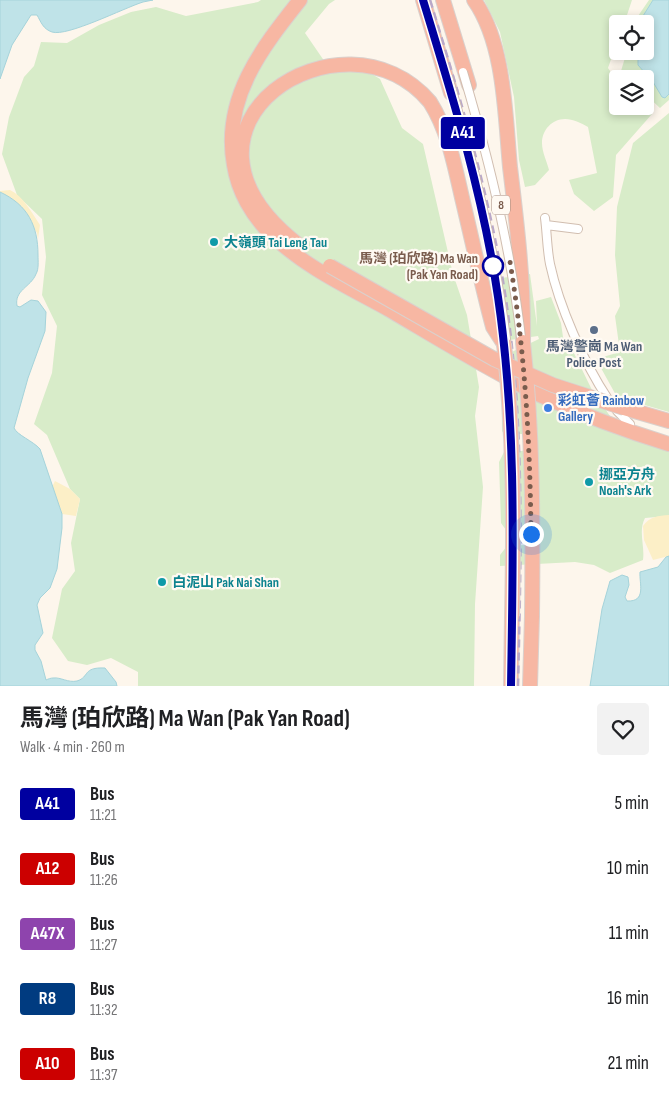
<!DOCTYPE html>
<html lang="en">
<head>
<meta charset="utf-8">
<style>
  body { margin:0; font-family:"Sofia Sans Condensed","Noto Sans TC",sans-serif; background:#f2f2f2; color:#202124; height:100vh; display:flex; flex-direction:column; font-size:19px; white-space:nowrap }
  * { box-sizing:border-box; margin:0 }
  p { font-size:16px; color:#757577 }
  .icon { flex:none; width:28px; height:28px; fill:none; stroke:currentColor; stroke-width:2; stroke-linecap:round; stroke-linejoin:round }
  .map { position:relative; height:686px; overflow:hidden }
  .side { display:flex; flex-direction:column; background:#fff; flex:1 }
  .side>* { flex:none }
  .badge { padding:0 10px; border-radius:4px; font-size:18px; line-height:32px }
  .controls { position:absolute; left:609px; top:15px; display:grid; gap:10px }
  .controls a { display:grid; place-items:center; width:45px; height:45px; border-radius:5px; background:#fff; box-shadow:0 2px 8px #0003; font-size:25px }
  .you { position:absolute; width:25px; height:25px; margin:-12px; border:4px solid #fff; border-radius:50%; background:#1a73e8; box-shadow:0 0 0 8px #1a73e833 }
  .map>.badge { position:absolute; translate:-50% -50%; box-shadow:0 0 0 2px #fff }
  .round { display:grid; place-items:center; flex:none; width:52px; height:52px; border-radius:5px; background:#f2f2f2 }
  .overview { display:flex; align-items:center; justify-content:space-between; height:85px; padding:0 20px }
  h1 { font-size:24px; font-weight:700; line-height:38px }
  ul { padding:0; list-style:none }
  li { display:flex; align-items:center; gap:15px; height:65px; padding:0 20px }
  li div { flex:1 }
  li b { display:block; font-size:19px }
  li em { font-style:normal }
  li .badge { min-width:55px; font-weight:700; text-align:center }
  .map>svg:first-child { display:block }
  .green { fill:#d8ecc9 }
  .sand { fill:#fcefc7 }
  .water { fill:#bfe3e8; stroke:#a5d3da }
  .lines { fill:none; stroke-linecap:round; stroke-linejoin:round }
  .street-casing { stroke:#d1beb0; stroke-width:10 }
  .highway-casing { stroke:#dad1cd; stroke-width:16 }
  .street { stroke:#fff; stroke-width:8 }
  .highway { stroke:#f7b7a3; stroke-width:14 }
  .rail { stroke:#b9a8c9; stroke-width:2.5; stroke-dasharray:8 5; stroke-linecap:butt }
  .street-bridge-casing { stroke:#d1beb0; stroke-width:10; stroke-linecap:butt }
  .highway-bridge-casing { stroke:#dad1cd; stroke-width:16; stroke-linecap:butt }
  .street-bridge { stroke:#fff; stroke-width:8 }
  .highway-bridge { stroke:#f7b7a3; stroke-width:14 }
  .line-casing { stroke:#fff; stroke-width:11 }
  .line { stroke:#0000a0; stroke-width:8 }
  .walk { stroke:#7a5c4d; stroke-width:5; stroke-dasharray:0 9 }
  .culture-dot { fill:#0f9aa8; stroke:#fffaf3; stroke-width:2 }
  .stop-dot { fill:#fff; stroke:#0000a0; stroke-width:2.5 }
  .service-dot { fill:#5c6f8a; stroke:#fffaf3; stroke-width:2 }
  .shop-dot { fill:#3f7fe0; stroke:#fffaf3; stroke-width:2 }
  .labels { text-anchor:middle; stroke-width:4.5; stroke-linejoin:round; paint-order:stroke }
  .shield { fill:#fffaf3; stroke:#a28b7f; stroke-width:1 }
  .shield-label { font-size:12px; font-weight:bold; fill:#7a5c4d }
  .culture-label { font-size:14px; font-weight:bold; fill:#0d838f; stroke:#fffaf3; text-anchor:start }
  .stop-label { font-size:14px; font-weight:bold; fill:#7a5c4d; stroke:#fffaf3; text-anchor:end }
  .service-label { font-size:14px; font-weight:bold; fill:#4e5e75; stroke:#fffaf3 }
  .shop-label { font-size:14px; font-weight:bold; fill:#366cbe; stroke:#fffaf3; text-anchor:start }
</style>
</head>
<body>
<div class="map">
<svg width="669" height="686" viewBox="0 0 669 686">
  <rect width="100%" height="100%" fill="#fdf6ec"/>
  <path class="green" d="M261 0H335L329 4 305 33 327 65 348 72 367 71 380 79 402 128 423 144 453 274 467 315 479 387 475 416 483 487 475 604 474 686H138V672L111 658 87 665 68 661 52 638 62 589 75 571 71 543 80 499 70 489 47 435 34 424 52 373 57 326 42 295 46 257 42 219 17 195 2 154 9 117 24 77 34 66 41 42 67 43 99 25 131 12 156 7 186 16 258 2Z
    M484 0H632L624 24H618L617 42 608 68 617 81 618 106H638L652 114 616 155 613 197 594 211 574 194 569 180 597 173 588 127C581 123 573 119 565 119 552 119 542 130 542 143 542 152 547 162 549 170L535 185 525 187 519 160 514 97 500 32Z
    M649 0H660L669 66V100L660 108 645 94V79H629L621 71 627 51H645V24H635L636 19Z
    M669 113V412L617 397 596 359 620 352 615 316 620 306 615 255 617 207 633 143Z
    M530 274 537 326 536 301 551 297 561 323 563 337 570 345 591 388 614 422 669 449V516L645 518C638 531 645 546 643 560L610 573 594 565 575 562 500 566V555L507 546 540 544 539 529 506 530 501 523 499 462 504 452 537 450 538 434H504L502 431 501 357 539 339 538 336 496 342 488 280Z"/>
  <path class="sand" d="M10 190C23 196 32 213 40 225L38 239 37 233 16 202 0 192V191Z
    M55 481 70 489 80 499 76 516 62 514 52 487Z
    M669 515V556L653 560 644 540 643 526C650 516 658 516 669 515Z"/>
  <path class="water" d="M0 0H153L143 2C124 8 67 37 52 32 43 29 41 22 37 15H31L12 45 0 79Z
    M653 0H669V94L665 98 662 97 653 82 638 65V51H645V24H638Z
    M0 192C28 205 38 226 38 255 38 261 39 269 36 274 31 287 14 290 17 306L20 307 31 300 38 301 46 312 45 331 28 378 14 428C17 435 33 441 40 449L62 514V528L57 569 50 588 40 598 37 605 43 633 35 645V650L41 661 46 680C48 679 51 678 53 678 61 677 68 683 77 681 90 677 82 667 105 668L116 682 117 686H0Z
    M669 556V686H590L602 609 610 581 622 575 628 577 629 585 625 597 627 601C647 602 639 583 640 572L658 567 666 557Z"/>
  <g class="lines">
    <defs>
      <path id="street" d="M545 218C547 233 547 249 550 264 559 306 584 363 608 399
        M546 225 578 229
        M617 411 630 424"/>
      <path id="highway" d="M300 0C261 49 222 99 234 165 238 191 252 216 271 234 303 266 348 287 388 309 439 339 489 370 542 396 583 415 626 431 669 444
        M423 0 451 93
        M443 0 469 85
        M474 0C505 44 505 115 510 167 517 225 524 283 523 342
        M300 246C143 126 344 0 430 102 449 132 455 168 463 202 473 244 482 286 493 327L504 344
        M624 408 669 421
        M511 686 512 616
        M530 686 532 616"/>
    </defs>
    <use href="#street" class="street-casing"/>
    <use href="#highway" class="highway-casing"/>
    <use href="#street" class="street"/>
    <use href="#highway" class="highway"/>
    <path class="rail" d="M430 0C460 97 489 193 505 293 525 423 521 555 518 686"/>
    <defs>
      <path id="street-bridge" d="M463 72C490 162 512 253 522 346
        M448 77C475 167 496 254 507 347"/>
      <path id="highway-bridge" d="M330 266 494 359 553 385 624 408
        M523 342C533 434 533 524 532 616
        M504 344C514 435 514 525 512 616"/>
    </defs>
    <use href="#street-bridge" class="street-bridge-casing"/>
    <use href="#highway-bridge" class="highway-bridge-casing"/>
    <use href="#street-bridge" class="street-bridge"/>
    <use href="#highway-bridge" class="highway-bridge"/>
  </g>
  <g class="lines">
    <defs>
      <path id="line" d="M423 0C453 98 483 195 498 297 517 426 513 556 511 686"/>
    </defs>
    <use href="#line" class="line-casing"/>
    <use href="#line" class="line"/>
    <path class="walk" d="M493 266 510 262C525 352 530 442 531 534"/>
  </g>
  <g class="culture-dot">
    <circle cx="214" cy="242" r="5"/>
    <circle cx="589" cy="482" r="5"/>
    <circle cx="162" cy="582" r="5"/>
  </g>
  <circle class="stop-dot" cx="493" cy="266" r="10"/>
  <circle class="service-dot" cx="594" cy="330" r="5"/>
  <circle class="shop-dot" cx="548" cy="408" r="5"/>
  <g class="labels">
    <rect class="shield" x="492" y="195.5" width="18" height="19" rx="4"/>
    <g class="shield-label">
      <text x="501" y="209">8</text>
    </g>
    <g class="culture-label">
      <text x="224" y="247">大嶺頭 Tai Leng Tau</text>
      <text x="599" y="479">挪亞方舟<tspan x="599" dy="16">Noah's Ark</tspan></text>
      <text x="172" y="587">白泥山 Pak Nai Shan</text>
    </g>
    <g class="stop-label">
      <text x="478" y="263">馬灣 (珀欣路) Ma Wan<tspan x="478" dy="16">(Pak Yan Road)</tspan></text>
    </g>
    <g class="service-label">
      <text x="594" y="351">馬灣警崗 Ma Wan<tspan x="594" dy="16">Police Post</tspan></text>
    </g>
    <g class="shop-label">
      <text x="558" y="405">彩虹薈 Rainbow<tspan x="558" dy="16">Gallery</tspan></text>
    </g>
  </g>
</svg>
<div class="controls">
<a><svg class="icon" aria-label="locate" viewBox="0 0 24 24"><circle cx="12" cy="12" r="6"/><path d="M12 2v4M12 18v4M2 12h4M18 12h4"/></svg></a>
<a><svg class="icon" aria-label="layers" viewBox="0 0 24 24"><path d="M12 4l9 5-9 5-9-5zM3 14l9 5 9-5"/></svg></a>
</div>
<div class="you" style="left:531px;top:534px"></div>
<b class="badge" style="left:463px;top:133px;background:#0000a0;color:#fff">A41</b>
</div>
<section class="side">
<div class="overview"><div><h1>馬灣 (珀欣路) Ma Wan (Pak Yan Road)</h1><p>Walk · 4 min · 260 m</p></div><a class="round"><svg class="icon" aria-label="heart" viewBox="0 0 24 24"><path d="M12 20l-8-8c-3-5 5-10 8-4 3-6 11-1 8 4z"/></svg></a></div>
<ul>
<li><span class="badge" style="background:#0000a0;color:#fff">A41</span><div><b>Bus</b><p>11:21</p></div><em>5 min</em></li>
<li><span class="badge" style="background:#c00;color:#fff">A12</span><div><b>Bus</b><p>11:26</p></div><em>10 min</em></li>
<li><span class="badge" style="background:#8e44ad;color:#fff">A47X</span><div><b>Bus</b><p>11:27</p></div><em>11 min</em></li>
<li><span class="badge" style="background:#003b80;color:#fff">R8</span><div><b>Bus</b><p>11:32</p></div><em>16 min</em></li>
<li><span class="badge" style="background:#c00;color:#fff">A10</span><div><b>Bus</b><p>11:37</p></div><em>21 min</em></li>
</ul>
</section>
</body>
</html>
